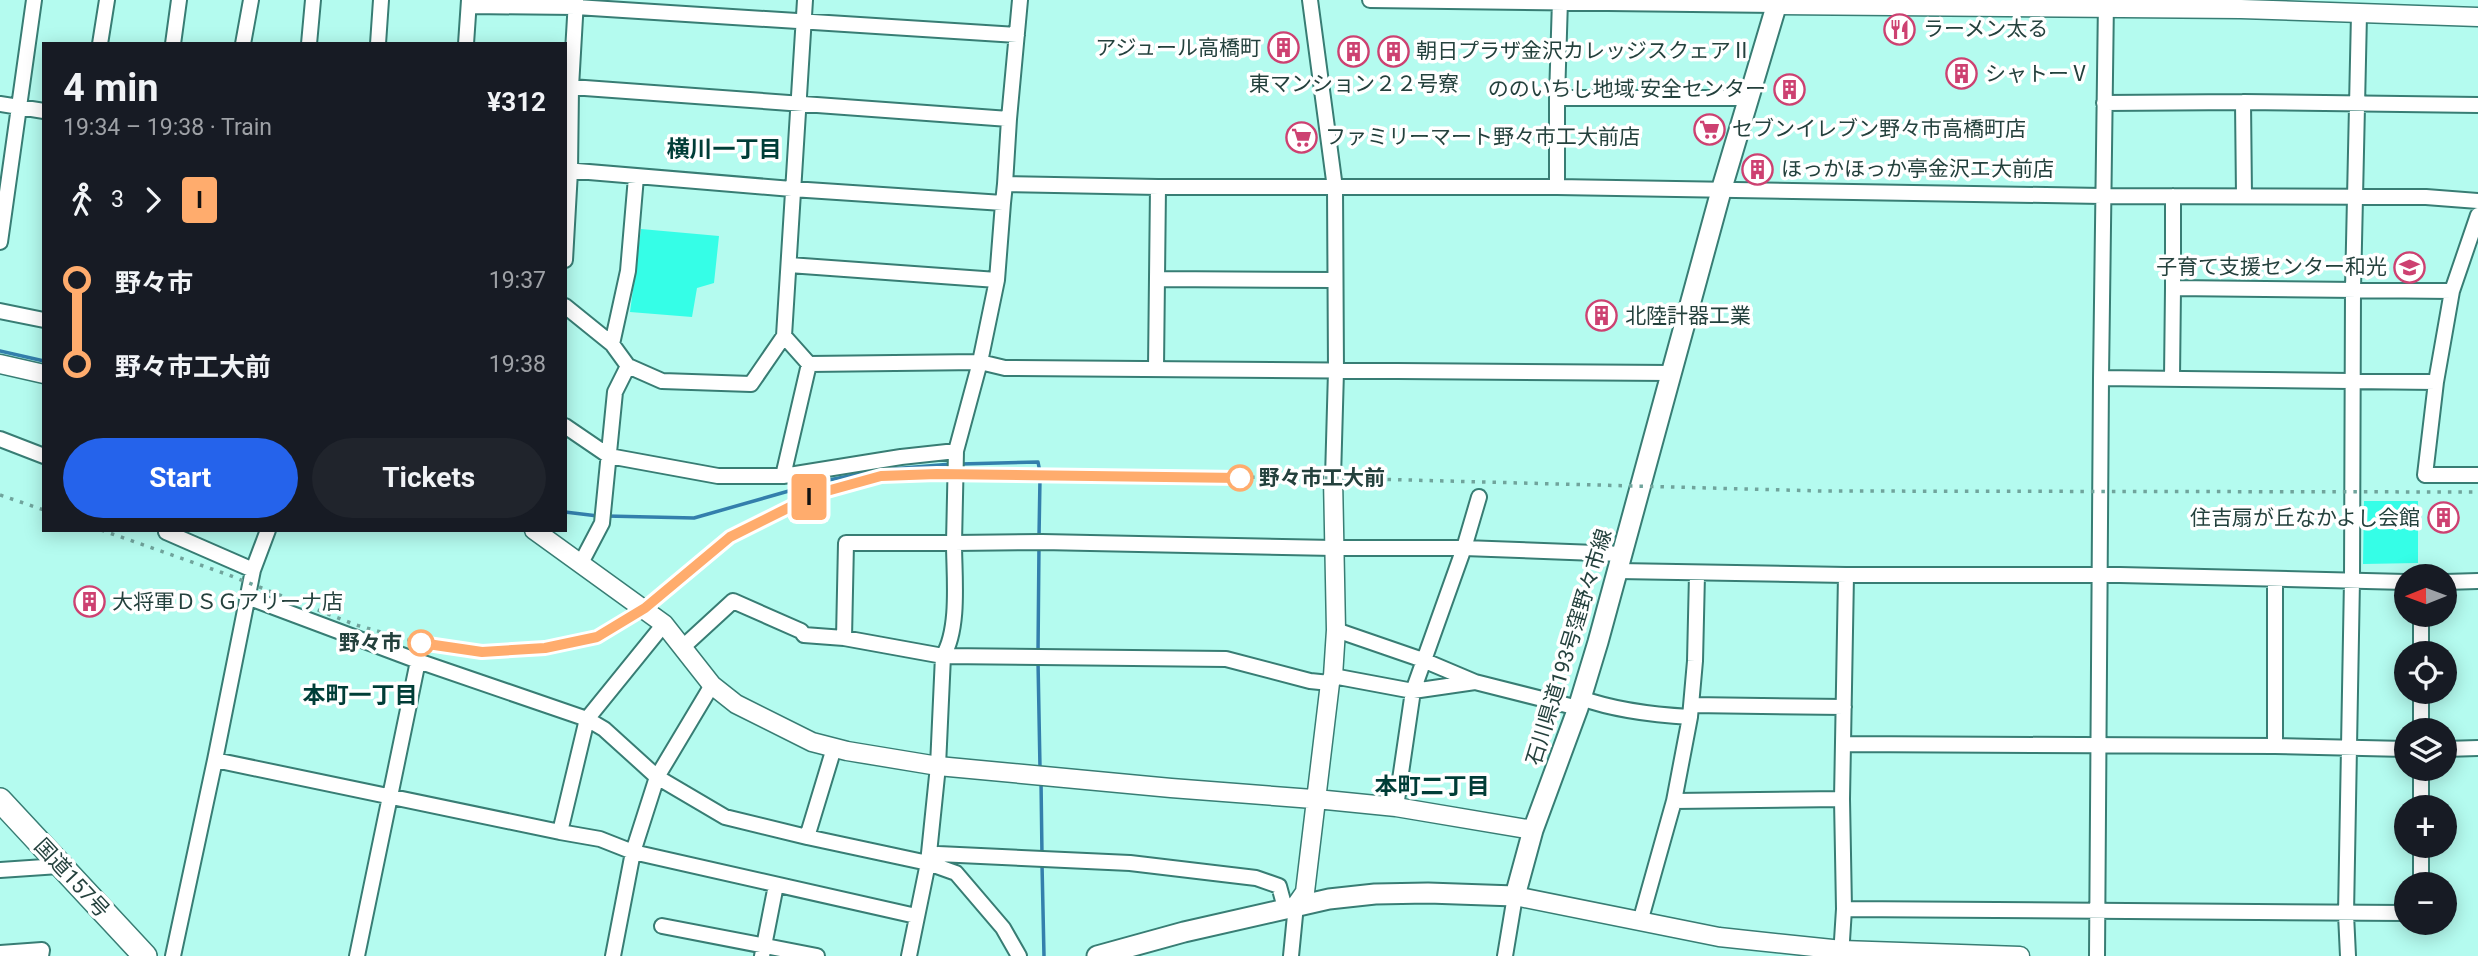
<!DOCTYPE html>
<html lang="en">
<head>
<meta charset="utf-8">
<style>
  body { margin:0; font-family:Roboto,"Noto Sans JP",sans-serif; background:#20242c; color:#f1f3f6; height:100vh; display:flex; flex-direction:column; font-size:26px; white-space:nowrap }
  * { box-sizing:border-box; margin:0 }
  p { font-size:23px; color:#9ea1a6 }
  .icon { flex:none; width:38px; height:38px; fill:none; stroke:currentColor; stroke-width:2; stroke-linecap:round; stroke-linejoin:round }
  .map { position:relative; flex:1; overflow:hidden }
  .panel { position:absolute; left:42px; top:42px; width:525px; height:490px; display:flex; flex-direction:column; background:#171b24; border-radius:0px; box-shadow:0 4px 18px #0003 }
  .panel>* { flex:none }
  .badge { padding:0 14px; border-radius:5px; font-size:24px; line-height:46px }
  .needle { width:46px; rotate:269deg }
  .controls { position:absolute; left:2394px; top:564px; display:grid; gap:14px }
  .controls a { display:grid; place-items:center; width:63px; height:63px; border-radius:50%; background:#171b24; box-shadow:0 4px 18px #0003; font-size:35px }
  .map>.badge { position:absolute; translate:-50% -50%; box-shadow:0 0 0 4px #fff }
  .legs { display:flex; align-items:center; gap:10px; height:77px; padding:0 21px; font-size:23px }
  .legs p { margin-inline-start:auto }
  .summary { display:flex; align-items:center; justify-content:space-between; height:119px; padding:0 21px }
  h1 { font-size:38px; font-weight:700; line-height:52px }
  .action { display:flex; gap:14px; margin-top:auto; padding:14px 21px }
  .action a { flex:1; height:80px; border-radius:42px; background:#2563eb; color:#fff; font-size:28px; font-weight:700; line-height:80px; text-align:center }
  .action a+a { background:#20242c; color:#f1f3f6 }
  ul { padding:0 21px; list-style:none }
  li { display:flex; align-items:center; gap:24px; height:84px; font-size:26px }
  li i { display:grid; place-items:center; width:10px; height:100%; margin:0 9px; background:currentColor }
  li i::after { content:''; width:18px; height:18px; margin:-9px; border:5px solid; border-radius:50%; background:#171b24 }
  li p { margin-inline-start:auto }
  li:first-child i { background:linear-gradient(#0000 50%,currentColor 0) }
  li:last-child i { background:linear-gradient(currentColor 50%,#0000 0) }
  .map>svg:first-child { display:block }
  .green { fill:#35fee7 }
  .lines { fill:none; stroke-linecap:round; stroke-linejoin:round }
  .stream { stroke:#337fac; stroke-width:3.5 }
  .minor-casing { stroke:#387d74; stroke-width:18 }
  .tertiary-casing { stroke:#387d74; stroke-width:21 }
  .secondary-casing { stroke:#387d74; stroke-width:23 }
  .trunk-casing { stroke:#387d74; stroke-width:26 }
  .minor { stroke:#fff; stroke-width:14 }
  .tertiary { stroke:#fff; stroke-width:18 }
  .secondary { stroke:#fff; stroke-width:19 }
  .trunk { stroke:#fff; stroke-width:23 }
  .rail { stroke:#70a49c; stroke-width:3.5; stroke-dasharray:3.5 7; stroke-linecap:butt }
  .line-1-casing { stroke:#fff; stroke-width:16 }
  .line-1 { stroke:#ffac6d; stroke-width:10 }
  .stop-1-dot { fill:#fff; stroke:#ffac6d; stroke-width:3.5 }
  .labels { text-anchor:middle; stroke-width:7; stroke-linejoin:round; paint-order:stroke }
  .poi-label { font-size:21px; fill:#24413d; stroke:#fff; text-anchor:start }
  .stop-label { font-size:21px; font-weight:bold; fill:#24413d; stroke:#fff; text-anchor:start }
  .street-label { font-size:21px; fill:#24413d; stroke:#fff }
  .neighbourhood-label { font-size:23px; font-weight:bold; fill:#003d37; stroke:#fff }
</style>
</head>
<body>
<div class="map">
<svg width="2478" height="956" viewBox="0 0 2478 956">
  <rect width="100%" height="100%" fill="#b4fbef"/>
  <path class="green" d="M641 229 719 236 714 283 697 288 692 317 630 312Z
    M2364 501H2418V563L2363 564Z"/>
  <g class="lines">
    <path class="stream" d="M0 351 44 361
      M960 464 1038 462 1040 472
      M565 512 598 516
      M606 516 694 518 824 481 879 470 952 464
      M1039 537 1040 478
      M1038 653 1039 545
      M1038 661 1040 768
      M1041 780 1042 856
      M1042 864 1044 956"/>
    <defs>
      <path id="minor" d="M1310 0 1335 188 1336 371 1333 478
        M1370 0 1776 5
        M2106 0 2101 378 2436 382 2425 475H2478
        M469 6 576 7 1017 35
        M100 44 107 0
        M173 44 179 0
        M243 44 251 0
        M309 44 313 0
        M378 44 381 0
        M466 44 469 0
        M565 86 571 87 576 0
        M1557 98 1560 0
        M2104 103 2243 102
        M0 104 44 111
        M1009 119 1020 0
        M565 170 792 189 1003 203 1005 184 1158 187H1557L2102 196 2426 197 2478 201
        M1557 187V98H1748
        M2173 196V288L2452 291
        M2244 196 2243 102 2478 105
        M0 242 34 0
        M565 260 570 171 571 87 1009 119 1005 184
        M789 265 997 280
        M1157 279 1335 280
        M565 306 612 344 628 366 662 381 751 384 784 336 809 364 783 476 901 457 956 451 954 543H846L844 638
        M0 311 44 320
        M784 336 805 0
        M612 344 628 271 636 177
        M809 364 980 362 997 280 1003 203
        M1156 368 1158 187
        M2172 378 2173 288
        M2436 382 2452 291 2478 215
        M565 426 609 456 718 476H783
        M0 439 44 456
        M956 451 980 362 1005 368 1671 373
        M167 530 166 532 253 570 215 760 173 956
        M581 563 602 523 615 392 628 366
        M253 570 268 530
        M1618 571 1846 575H2120L2406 582
        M2275 580V746L2406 749
        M2445 582 2478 581
        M247 597 418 661 587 719 604 729 657 777 725 817 807 837
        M2421 614V653
        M1336 630 1423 660 1475 682
        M684 646 733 601 801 631 804 635 844 638 943 656 1226 659 1310 681 1330 683
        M1333 676 1413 691 1475 682 1578 708
        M2421 691V730
        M1581 698C1614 710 1655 715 1690 717L1695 661 1697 574
        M1691 705 1844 707
        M1843 744 2275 746
        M834 748 807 837 928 863 956 873 1003 928 1019 956
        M2445 749 2478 748
        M215 760 560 832 587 719 664 624
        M2421 768V807
        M1674 801 1842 799
        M1396 807 1413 691 1464 548 1479 497
        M560 832 600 839 633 852 916 916
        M2421 845V884
        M928 863 938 854 1130 863 1256 878 1279 886 1285 908
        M0 870 59 866
        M1844 909 2406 913
        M1640 922 1674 801 1690 717
        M662 926 817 956
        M0 953 42 950 41 956
        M357 956 418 661
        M613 956 633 852 657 777 712 685
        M762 956 776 885
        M909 956 928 863 938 766 943 656C960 628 954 575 954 543L1042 542 1334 548H1464L1622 554
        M1291 956 1296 905
        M1505 956 1515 896
        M1841 956 1844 909 1842 799 1846 575
        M2097 956 2101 378
        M2348 956 2346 914 2352 580 2353 289 2359 14"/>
      <path id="tertiary" d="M1776 5 2241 9 2478 17
        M0 364 44 374
        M534 530 664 624 712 685 736 704 812 742 847 751 938 766 1171 788 1326 800 1396 807 1533 830
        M1515 896 1719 937 1842 950 2020 956
        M1296 905 1305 892 1330 683 1333 676 1336 630 1333 478"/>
      <path id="secondary" d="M1097 956 1184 932 1329 899 1375 894 1428 893 1515 896 1533 830 1578 708 1598 642 1721 191 1778 0"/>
      <path id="trunk" d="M0 800 145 956"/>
    </defs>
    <use href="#minor" class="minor-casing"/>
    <use href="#tertiary" class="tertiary-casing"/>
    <use href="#secondary" class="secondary-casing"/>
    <use href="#trunk" class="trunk-casing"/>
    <use href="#minor" class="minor"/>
    <use href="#tertiary" class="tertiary"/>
    <use href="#secondary" class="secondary"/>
    <use href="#trunk" class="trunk"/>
    <path class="rail" d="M0 495 44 510
      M101 530 226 574 356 625 420 643 482 652 545 648 597 637 645 608 731 537 816 494 881 476 937 474 1333 478 1822 491 2478 492"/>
  </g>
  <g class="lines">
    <defs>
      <path id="line-1" d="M421 643 482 652 545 648 597 637 645 608 730 537 816 494 881 476 937 474 1240 478"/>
    </defs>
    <use href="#line-1" class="line-1-casing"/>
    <use href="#line-1" class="line-1"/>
  </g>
  <defs>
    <symbol id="restaurant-ring" viewBox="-11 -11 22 22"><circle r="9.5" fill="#fff" stroke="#cd4171" stroke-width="1.5"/><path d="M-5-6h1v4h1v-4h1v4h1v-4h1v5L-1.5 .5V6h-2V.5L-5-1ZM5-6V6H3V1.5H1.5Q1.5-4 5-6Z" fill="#cd4171"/></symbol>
    <symbol id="building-ring" viewBox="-11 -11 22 22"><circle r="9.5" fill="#fff" stroke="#cd4171" stroke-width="1.5"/><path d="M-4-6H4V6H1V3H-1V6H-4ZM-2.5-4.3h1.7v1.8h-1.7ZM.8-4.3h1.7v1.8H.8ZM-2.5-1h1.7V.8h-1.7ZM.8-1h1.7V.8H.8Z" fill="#cd4171"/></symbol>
    <symbol id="supermarket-ring" viewBox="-11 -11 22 22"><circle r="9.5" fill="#fff" stroke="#cd4171" stroke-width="1.5"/><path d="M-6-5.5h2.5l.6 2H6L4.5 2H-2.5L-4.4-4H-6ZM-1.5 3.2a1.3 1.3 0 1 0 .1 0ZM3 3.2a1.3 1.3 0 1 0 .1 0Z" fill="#cd4171"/></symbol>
    <symbol id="school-ring" viewBox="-11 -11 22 22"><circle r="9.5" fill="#fff" stroke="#cd4171" stroke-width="1.5"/><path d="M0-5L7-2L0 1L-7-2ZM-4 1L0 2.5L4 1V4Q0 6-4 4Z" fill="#cd4171"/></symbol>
  </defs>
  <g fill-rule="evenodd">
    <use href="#restaurant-ring" x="1882" y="12" width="35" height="35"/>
    <use href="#building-ring" x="1266" y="30" width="35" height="35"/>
    <use href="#building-ring" x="1376" y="34" width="35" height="35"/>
    <use href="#building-ring" x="1336" y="34" width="35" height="35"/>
    <use href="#building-ring" x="1944" y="56" width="35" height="35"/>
    <use href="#building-ring" x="1772" y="72" width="35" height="35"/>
    <use href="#supermarket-ring" x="1692" y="112" width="35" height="35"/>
    <use href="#supermarket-ring" x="1284" y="120" width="35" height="35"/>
    <use href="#building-ring" x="1740" y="152" width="35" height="35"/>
    <use href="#school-ring" x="2392" y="250" width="35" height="35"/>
    <use href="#building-ring" x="1584" y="298" width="35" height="35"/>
    <use href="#building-ring" x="2426" y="500" width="35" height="35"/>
    <use href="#building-ring" x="72" y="584" width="35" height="35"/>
  </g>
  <g class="stop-1-dot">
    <circle cx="1240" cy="478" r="12"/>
    <circle cx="421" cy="643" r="12"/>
  </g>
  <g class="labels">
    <g class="poi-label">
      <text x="1923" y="36">ラーメン太る</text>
      <text x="1261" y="55" text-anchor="end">アジュール高橋町</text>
      <text x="1416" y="58">朝日プラザ金沢カレッジスクェアⅡ</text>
      <text x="1985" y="81">シャトーⅤ</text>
      <text x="1354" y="91" text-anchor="middle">東マンション２２号寮</text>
      <text x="1766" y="96" text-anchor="end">ののいちし地域 安全センター</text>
      <text x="1732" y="136">セブンイレブン野々市高橋町店</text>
      <text x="1325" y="144">ファミリーマート野々市工大前店</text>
      <text x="1781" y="176">ほっかほっか亭金沢エ大前店</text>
      <text x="2387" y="274" text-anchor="end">子育て支援センター和光</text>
      <text x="1625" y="323">北陸計器工業</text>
      <text x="2420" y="525" text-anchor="end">住吉扇が丘なかよし会館</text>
      <text x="112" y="609">大将軍ＤＳＧアリーナ店</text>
    </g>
    <g class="stop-label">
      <text x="1259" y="485">野々市工大前</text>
      <text x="402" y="650" text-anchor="end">野々市</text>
    </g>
    <g class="street-label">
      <text transform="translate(1569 647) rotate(-73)" y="7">石川県道193号窪野々市線</text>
      <text transform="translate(72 878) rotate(47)" y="7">国道157号</text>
    </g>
    <g class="neighbourhood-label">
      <text x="724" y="157">横川一丁目</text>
      <text x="360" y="703">本町一丁目</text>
      <text x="1432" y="794">本町二丁目</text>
    </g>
  </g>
</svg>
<div class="controls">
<a><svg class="needle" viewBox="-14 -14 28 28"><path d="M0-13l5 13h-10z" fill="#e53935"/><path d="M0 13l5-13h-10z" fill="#9ea1a6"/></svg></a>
<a><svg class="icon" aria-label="locate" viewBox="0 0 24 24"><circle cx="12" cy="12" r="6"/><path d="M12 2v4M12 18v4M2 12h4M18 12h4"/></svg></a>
<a><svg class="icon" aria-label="layers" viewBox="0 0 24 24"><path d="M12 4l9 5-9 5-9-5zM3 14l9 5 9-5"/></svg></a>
<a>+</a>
<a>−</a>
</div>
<b class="badge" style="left:809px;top:497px;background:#ffac6d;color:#111">I</b>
<section class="panel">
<div class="summary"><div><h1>4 min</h1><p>19:34 – 19:38 · Train</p></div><b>¥312</b></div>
<div class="legs"><svg class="icon" aria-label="walk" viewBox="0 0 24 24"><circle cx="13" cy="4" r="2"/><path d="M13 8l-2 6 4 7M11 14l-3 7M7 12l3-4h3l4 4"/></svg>3<svg class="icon" aria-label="forward" viewBox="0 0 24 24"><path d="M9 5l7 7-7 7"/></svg><b class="badge" style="background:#ffac6d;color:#111">I</b></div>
<ul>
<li><i style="color:#ffac6d"></i><b>野々市</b><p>19:37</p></li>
<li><i style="color:#ffac6d"></i><b>野々市工大前</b><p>19:38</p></li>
</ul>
<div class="action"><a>Start</a><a>Tickets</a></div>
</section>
</div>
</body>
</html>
